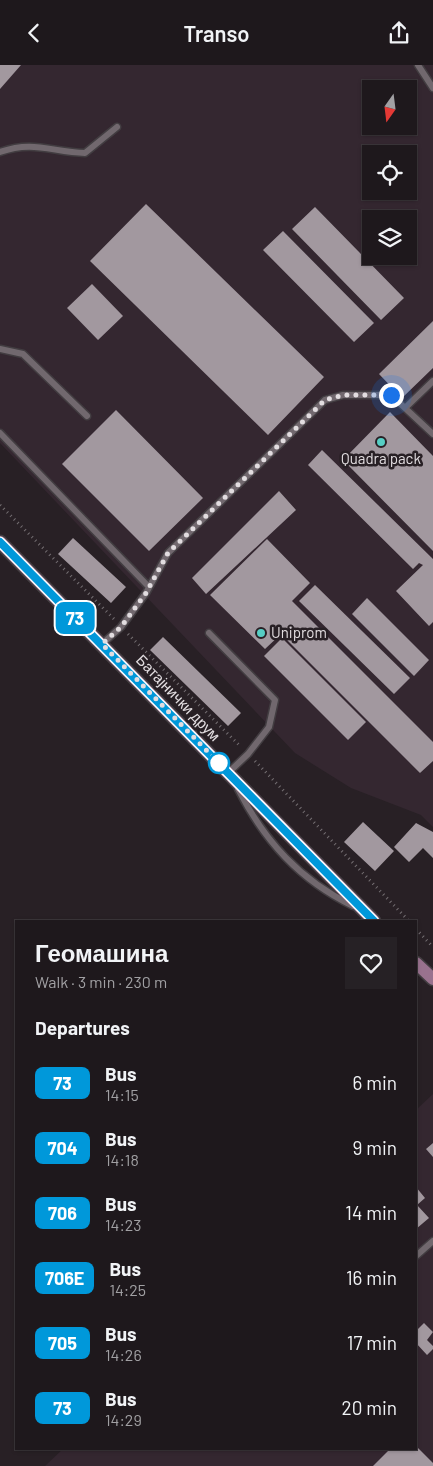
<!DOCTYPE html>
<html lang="en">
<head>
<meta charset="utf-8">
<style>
  body { margin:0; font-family:Barlow,sans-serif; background:#262125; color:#f1f3f6; height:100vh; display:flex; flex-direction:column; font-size:19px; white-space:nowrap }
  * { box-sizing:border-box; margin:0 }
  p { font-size:16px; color:#a1a0a3 }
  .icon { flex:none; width:28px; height:28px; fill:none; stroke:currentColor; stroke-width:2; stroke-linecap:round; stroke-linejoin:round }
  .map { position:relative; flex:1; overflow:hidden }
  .sheet { position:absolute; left:15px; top:855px; width:402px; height:530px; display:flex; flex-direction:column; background:#1e181c; border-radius:0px; box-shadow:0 1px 4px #0004,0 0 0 1px #3c373b }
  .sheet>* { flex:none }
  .badge { padding:0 10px; border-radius:8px; font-size:18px; line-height:32px }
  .needle { width:32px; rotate:194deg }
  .fabs { position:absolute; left:362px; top:15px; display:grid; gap:10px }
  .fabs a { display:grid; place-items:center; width:55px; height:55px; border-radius:0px; background:#1e181c; box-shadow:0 1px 4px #0004,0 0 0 1px #3c373b; font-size:25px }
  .you { position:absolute; width:25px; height:25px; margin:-12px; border:4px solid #fff; border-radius:50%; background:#1a73e8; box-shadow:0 0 0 8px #1a73e833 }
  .map>.badge { position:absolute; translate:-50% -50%; box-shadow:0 0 0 2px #fff }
  h2 { padding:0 20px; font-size:19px; line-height:45px }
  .round { display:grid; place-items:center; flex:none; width:52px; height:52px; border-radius:0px; background:#262125 }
  .head { display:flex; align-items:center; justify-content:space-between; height:85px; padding:0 20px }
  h1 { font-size:24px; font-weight:600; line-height:38px }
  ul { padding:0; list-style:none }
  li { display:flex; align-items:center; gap:15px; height:65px; padding:0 20px }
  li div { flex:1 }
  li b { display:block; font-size:19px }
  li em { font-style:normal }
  li .badge { min-width:55px; font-weight:700; text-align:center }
  header { display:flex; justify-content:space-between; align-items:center; height:65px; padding:0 20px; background:#1e181c; font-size:22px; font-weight:600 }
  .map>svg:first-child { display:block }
  .built { fill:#342730; fill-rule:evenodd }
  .building { fill:#a2989f }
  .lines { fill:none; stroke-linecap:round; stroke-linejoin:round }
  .service-casing { stroke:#423d41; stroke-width:9 }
  .secondary-casing { stroke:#423d41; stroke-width:15 }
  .path { stroke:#756f73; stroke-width:3; stroke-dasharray:1 4; stroke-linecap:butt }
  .service { stroke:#71686e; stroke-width:6 }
  .secondary { stroke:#99728e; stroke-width:12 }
  .line-casing { stroke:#fff; stroke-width:11 }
  .line { stroke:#0098da; stroke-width:8 }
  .walk { stroke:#e2dde0; stroke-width:5; stroke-dasharray:0 9 }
  .poi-dot { fill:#56cec4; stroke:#282025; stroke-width:2 }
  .stop-dot { fill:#fff; stroke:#0098da; stroke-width:2.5 }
  .labels { text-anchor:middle; stroke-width:5; stroke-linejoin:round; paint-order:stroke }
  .poi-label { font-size:15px; fill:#e2dde0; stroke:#282025 }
  .street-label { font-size:15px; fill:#e2dde0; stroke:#282025 }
</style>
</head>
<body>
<header><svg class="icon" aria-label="back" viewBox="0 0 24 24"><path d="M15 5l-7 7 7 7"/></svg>Transo<svg class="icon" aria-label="share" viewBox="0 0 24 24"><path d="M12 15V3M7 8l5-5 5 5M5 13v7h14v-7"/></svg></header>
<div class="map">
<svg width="433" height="1401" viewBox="0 0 433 1401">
  <rect width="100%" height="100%" fill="#282025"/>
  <path class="built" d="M0 0H433V762L421 750 351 723 295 688 0 378ZM371 24H409V61H371ZM371 89H409V126H371ZM371 154H409V191H371Z
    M433 1029V1401H45L63 1384H416V1045Z"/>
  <path class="building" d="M0 0H21L0 24Z
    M146 139 324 312 268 370 90 196Z
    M315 142 404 233 381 255 292 164Z
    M283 166 374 258 354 277 263 185Z
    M92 219 123 251 98 275 67 243Z
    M433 256V303L402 333 379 309Z
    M116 345 203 433 149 486 62 399Z
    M390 347 433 391V486L343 395Z
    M322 385 433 494V557L429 561 396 526 423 500 419 498 413 504 308 400Z
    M279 426 296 445 206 529 192 513Z
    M73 473 126 522 111 538 58 489Z
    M267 474 310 518 292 536 433 677V696L420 708 281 569 265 584 210 530Z
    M315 520 410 613 394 629 299 536Z
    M367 533 429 595 414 611 352 549Z
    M163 572 241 648 228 661 150 585Z
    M282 573 366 657 348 675 264 591Z
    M363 757 394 786 375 806 344 777Z
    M416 758 433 767V793L423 783 409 797 394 782Z
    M433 1078V1092L426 1084Z
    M416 1122 425 1133 417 1140 429 1153 416 1164Z
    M424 1258 433 1267 427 1275 433 1281V1284L427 1290 416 1278V1266Z
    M416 1381 433 1398V1401H373L390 1384H416Z"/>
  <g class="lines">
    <defs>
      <path id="service" d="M418 0 433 23
        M0 87C33 75 52 87 85 88L117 62
        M0 284 23 289 87 351
        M405 343 433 316
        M0 368 149 522
        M209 568 275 635 269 662 248 689 228 708
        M102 579 121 562 146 528 168 488 325 335 343 330H391L433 369
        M238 724C265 777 300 815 353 841
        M416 1191 433 1176"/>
      <path id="secondary" d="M0 477 374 856
        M416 898 433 914"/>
    </defs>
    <use href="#service" class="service-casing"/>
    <use href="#secondary" class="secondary-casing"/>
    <path class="path" d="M0 440 115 555
      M128 569 240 681
      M255 696 409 856
      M416 864 433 882"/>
    <use href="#service" class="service"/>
    <use href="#secondary" class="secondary"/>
  </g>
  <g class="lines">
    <defs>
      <path id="line" d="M0 477 374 856"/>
    </defs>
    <use href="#line" class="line-casing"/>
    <use href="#line" class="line"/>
    <path class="walk" d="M219 698 102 579 121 562 146 528 168 488 325 335 344 330H391"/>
  </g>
  <g class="poi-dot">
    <circle cx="381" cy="377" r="5"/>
    <circle cx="261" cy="568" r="5"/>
  </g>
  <circle class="stop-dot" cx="219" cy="698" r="10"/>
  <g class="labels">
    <g class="poi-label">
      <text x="381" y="399">Quadra pack</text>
      <text x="271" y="573" text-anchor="start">Uniprom</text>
    </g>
    <g class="street-label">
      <text transform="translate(178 633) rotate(46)" y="5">Батајнички друм</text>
    </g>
  </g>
</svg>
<div class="fabs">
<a><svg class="needle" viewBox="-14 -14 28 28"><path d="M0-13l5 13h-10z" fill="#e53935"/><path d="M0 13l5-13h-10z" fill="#a1a0a3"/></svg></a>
<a><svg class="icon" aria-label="locate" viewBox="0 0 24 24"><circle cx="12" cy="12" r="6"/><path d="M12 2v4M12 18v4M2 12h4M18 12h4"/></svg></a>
<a><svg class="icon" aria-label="layers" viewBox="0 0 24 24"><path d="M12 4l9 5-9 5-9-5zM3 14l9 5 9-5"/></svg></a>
</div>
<div class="you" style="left:391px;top:330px"></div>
<b class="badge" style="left:75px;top:553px;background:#0098da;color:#fff">73</b>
<section class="sheet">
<div class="head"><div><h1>Геомашина</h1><p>Walk · 3 min · 230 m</p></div><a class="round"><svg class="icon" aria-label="heart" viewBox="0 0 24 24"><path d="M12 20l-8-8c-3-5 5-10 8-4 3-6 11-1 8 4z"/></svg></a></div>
<h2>Departures</h2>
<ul>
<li><span class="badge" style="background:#0098da;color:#fff">73</span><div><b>Bus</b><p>14:15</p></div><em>6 min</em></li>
<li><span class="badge" style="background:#0098da;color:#fff">704</span><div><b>Bus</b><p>14:18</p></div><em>9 min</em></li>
<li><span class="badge" style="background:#0098da;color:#fff">706</span><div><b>Bus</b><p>14:23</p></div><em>14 min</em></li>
<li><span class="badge" style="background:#0098da;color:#fff">706E</span><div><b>Bus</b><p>14:25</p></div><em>16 min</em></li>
<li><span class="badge" style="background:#0098da;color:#fff">705</span><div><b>Bus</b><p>14:26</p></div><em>17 min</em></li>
<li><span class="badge" style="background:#0098da;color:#fff">73</span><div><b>Bus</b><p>14:29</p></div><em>20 min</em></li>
</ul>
</section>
</div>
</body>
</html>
